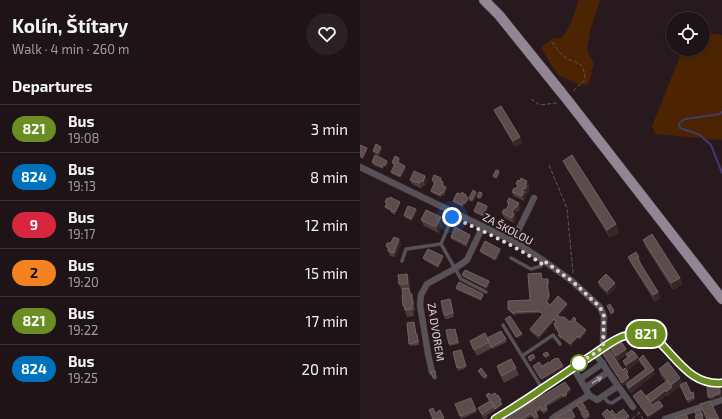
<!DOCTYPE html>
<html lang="en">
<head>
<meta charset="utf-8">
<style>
  body { margin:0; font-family:"Exo 2",sans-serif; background:#2b2024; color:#f1f3f6; height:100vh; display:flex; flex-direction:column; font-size:15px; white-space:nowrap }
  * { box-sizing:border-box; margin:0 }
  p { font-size:13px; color:#a19ea1 }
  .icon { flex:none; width:22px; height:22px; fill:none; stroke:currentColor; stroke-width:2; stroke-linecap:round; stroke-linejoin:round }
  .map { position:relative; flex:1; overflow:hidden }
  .side { display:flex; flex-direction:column; background:#1e1317; width:360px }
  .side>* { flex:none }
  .badge { padding:0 8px; border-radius:13px; font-size:14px; line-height:26px }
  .controls { position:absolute; left:306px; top:12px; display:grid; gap:8px }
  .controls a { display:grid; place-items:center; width:44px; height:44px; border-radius:50%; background:#1e1317; box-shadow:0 2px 6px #0003,0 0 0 1px #3c3236; font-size:20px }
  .you { position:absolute; width:20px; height:20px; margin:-10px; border:3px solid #fff; border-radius:50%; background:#1a73e8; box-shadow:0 0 0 6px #1a73e833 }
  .map>.badge { position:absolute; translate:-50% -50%; box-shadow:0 0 0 2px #fff }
  h2 { padding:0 12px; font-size:15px; line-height:36px }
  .round { display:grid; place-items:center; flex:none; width:42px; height:42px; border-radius:21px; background:#2b2024 }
  .head { display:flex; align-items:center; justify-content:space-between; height:68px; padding:0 12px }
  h1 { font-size:19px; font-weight:700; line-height:30px }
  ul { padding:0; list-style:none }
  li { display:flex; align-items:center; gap:12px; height:48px; padding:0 12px; border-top:1px solid #3c3236 }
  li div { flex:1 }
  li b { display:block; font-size:15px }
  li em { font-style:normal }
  li .badge { min-width:44px; font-weight:700; text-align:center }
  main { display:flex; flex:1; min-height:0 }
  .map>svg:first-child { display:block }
  .green { fill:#4d2402 }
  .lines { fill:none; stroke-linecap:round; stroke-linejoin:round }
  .stream { stroke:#43396d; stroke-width:2 }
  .service-casing { stroke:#423339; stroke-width:4 }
  .minor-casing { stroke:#423339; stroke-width:7 }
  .tertiary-casing { stroke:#423339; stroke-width:9 }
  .primary-casing { stroke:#423339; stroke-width:11 }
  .path { stroke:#64565c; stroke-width:1; stroke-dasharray:4 2; stroke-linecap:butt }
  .service { stroke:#575258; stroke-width:3 }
  .minor { stroke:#575258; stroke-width:6 }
  .tertiary { stroke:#575258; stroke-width:8 }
  .primary { stroke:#918693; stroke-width:10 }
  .primary-bridge-casing { stroke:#423339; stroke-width:11; stroke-linecap:butt }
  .primary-bridge { stroke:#918693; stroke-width:10 }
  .wall { fill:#4d3c3b }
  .shaded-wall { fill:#382729 }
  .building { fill:#5d4c4c; stroke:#716262 }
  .oneway { fill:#a29a9f }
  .line-casing { stroke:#fff; stroke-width:9 }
  .line { stroke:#6b8e23; stroke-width:6 }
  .walk { stroke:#e0d5d9; stroke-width:4; stroke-dasharray:0 7.2 }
  .stop-dot { fill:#fff; stroke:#6b8e23; stroke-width:2 }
  .labels { text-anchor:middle; stroke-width:4; stroke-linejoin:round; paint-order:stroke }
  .street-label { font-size:11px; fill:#e0d5d9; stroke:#28191f }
</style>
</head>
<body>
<main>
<section class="side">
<div class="head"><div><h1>Kolín, Štítary</h1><p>Walk · 4 min · 260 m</p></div><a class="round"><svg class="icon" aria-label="heart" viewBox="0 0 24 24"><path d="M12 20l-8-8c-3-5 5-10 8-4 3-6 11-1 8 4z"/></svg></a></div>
<h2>Departures</h2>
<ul>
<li><span class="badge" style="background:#6b8e23;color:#fff">821</span><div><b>Bus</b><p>19:08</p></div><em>3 min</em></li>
<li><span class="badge" style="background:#0072bc;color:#fff">824</span><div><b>Bus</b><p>19:13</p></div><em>8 min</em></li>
<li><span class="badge" style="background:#d7263d;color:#fff">9</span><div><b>Bus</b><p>19:17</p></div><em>12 min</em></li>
<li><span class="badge" style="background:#f58220;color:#111">2</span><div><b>Bus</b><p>19:20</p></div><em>15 min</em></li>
<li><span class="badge" style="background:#6b8e23;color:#fff">821</span><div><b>Bus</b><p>19:22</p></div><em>17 min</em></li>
<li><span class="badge" style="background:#0072bc;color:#fff">824</span><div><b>Bus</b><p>19:25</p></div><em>20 min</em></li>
</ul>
</section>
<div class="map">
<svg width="362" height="419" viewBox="0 0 362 419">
  <rect width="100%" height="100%" fill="#28191f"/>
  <path class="green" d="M219 0H240L230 31 227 49 230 57 234 62 229 84 219 85 198 75 181 48 193 38 199 39C210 33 214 12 219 0Z
    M343 32 362 35V140L295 134 292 126 323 49H343Z"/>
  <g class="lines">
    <path class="stream" d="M362 112 360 114 325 119 319 123 320 128 340 135 351 145 362 173"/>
    <defs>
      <path id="service" d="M81 244 94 213
        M151 258 171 269 181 266 184 261
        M42 261 46 249 81 244 101 279 126 292
        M143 325 162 356
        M182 388 162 356 193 335 200 344
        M243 396 248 402 252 403 264 395"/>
      <path id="minor" d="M0 167 157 243 184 261 212 281 240 307 244 316 243 347
        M153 241 174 198
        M213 368 220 379 243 363
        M72 372 68 354 60 305 61 295 67 284 94 269 107 260 123 226
        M220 379 229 395 237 400 258 386 235 353
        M258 386 273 407
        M225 388 248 372
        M192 419 196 416 229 395
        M305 419 362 400"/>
      <path id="tertiary" d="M135 419C151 409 168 399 183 388 200 377 217 365 234 354 246 346 259 335 274 334 289 332 296 338 305 348 322 366 335 385 362 383"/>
      <path id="primary" d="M124 0 139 15 201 92
        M209 102 362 299"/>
    </defs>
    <use href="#service" class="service-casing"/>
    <use href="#minor" class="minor-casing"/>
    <use href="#tertiary" class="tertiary-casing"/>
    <use href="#primary" class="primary-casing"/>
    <path class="path" d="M192 42C195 46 198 51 202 55 215 66 224 57 225 80L212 92
      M171 99 180 105 196 103 198 102
      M189 165 207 208 213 273
      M278 411 283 419
      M124 419 129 416
      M272 419 279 413"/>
    <use href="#service" class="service"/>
    <use href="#minor" class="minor"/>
    <use href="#tertiary" class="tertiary"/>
    <use href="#primary" class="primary"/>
    <defs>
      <path id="primary-bridge" d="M201 92 209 102"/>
    </defs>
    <use href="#primary-bridge" class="primary-bridge-casing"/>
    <use href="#primary-bridge" class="primary-bridge"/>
  </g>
  <path class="wall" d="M134 110 160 137 162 143 155 147 137 116Z
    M22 149 19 156 14 153 13 151Z
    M39 158 40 160 39 163 45 166 46 169 41 178 32 174 31 172 34 165 32 164V162Z
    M203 161 256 224 259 233 250 238 207 169Z
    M12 162 28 163 26 167 24 166 23 169 13 165Z
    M65 176 67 181 65 186H63L62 188H60L52 184 50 180Z
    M81 178 82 181 83 182 84 184 83 186 87 189 84 196 82 195 81 197 72 193 71 191 75 184 73 183 72 180Z
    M160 181H167L169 185 168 187 169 190 167 194 165 193V194L166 196 164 201 154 196 152 192 156 189 157 187 156 184Z
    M116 192 117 194 113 202 109 201V198Z
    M107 197 108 198 109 200 106 205 104 204 103 207 94 203 93 201Z
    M25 202H40V204L35 215 31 213V211L26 209 25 207 26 204Z
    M147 202 161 207 159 212 157 211 155 216 156 218 154 223 144 218 142 213 146 210 148 205Z
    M127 206 128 208 124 217 115 213 114 211Z
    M56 209 57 211 52 221 44 217V215Z
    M81 217 83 224 79 233 64 226 61 220Z
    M110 235 111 237 107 247 91 239V237Z
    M39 239 41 244 35 257 30 256 26 246 30 243Z
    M283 240 320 278 322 284 313 290 286 247Z
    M120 251H141L136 261 121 253Z
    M83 256V259L78 268 64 260 63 258Z
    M268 257H279L281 264 301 298 295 302 271 264Z
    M47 274 49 279 50 287 49 288 54 300V304L55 311H53L54 316 47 317 43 306 45 289H41L39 284Z
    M102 275 129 281 130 283 127 289 103 277Z
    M182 275V279H188L189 281V285H188L190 298H189V301L188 303 190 305 207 304V306L199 316 210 322 216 319V322L226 333 220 340 218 338 211 346 202 339 201 340 199 337 198 335 199 334 197 332V330H195V327L196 323 194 321 179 339 170 331V329L182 314 180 313 157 314 155 316 149 311 148 309 170 300Z
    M238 282 256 287 248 295 240 287Z
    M96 288 123 294 124 296 121 301 97 290Z
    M90 299 92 304 94 317 90 318 89 319H85L84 315Z
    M247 306 254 311V313L251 315Z
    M54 322 56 334 58 336 59 345 50 346 49 344Z
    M95 329 99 344 89 346V344L92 330Z
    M127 338 146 339 147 342 132 349V348L117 356 112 347 110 341Z
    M259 344 266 349 267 353 278 357 279 361 268 370 264 365 263 361 268 357 266 355 257 361 252 353 250 348Z
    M101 350 106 368 98 371 93 352Z
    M241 351 260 366 269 375H268L270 380 263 385 242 353Z
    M279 359 295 374 271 393 267 388 266 384 285 369 280 363Z
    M137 366 156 368 159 375 144 383 139 373Z
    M299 369 323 384 331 393 333 392 335 399 328 403 320 386 308 396 307 395 299 401 303 408 288 418 274 398 273 396 287 398 286 396 306 382 301 376Z
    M75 371 77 379 74 380 71 372Z
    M360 387 361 396H356V397L353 398 354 399H349L348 397Z
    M210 389 211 392 207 394V396L204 398 203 397 186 407 188 411 183 414 181 410 176 413 179 418 178 419H174L172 416 166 419H144Z
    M126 395 137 396 142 402 141 403 142 406 123 418 118 408 129 401Z
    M95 404 116 410 117 412 101 419Z
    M216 404 226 408 230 417 227 419H224L218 408Z
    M340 404 359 419H346Z"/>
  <path class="shaded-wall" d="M160 137 162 143 155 147 153 141Z
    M21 147 22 149 19 156 18 153Z
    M7 148V150L3 160 2 158Z
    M27 161 28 163 26 167 25 165Z
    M45 166 46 169 41 178 40 176Z
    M139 171 140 173 137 180 136 178Z
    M65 176 67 181 65 186 63 182Z
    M61 181 63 186 62 188 60 183Z
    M167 181 169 185 168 187 169 190 167 194 165 189V185Z
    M86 187 87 189 84 196 83 193Z
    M163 188 166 196 164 201 162 196V191Z
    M116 192 117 194 113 202 112 200Z
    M122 193 123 195 121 200 120 198Z
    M108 198 109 200 106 205 105 203Z
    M40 202V204L35 215V212Z
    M159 203 161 207 159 212 157 207Z
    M127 206 128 208 124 217 123 215Z
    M155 207 157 211 155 216 156 218 154 223 152 218V213Z
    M56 209 57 211 52 221 51 219Z
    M81 217 83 224 79 233 76 227Z
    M256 224 259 233 250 238 247 230Z
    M110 235 111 237 107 247 106 244Z
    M39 239 41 244 35 257 34 253Z
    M140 249 141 251 136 261 135 259Z
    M83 256V259L78 268V266Z
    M47 274 49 279 50 287 48 283Z
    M320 278 322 284 313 290 311 283Z
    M129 281 130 283 127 289 126 287Z
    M255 283 256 287 248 295 247 291Z
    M298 292 301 298 295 302 293 295Z
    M123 294 124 296 121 301V299Z
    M188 296 189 301 187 304 186 301Z
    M90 299 92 304 94 317 93 313Z
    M207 304V306L198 317 197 315Z
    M156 312 157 314 155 316 154 314Z
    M194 319V321L179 339V336Z
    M226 330V333L220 340 219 338Z
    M162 334 163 336 157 339 156 337Z
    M218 336V338L211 346 210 344Z
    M266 349 268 354 257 361 256 356Z
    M189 355 190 357 186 359 185 357Z
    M175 357 176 359 171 363 170 361Z
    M278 357 279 361 268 370 266 365Z
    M203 366 204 368 182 381 181 379Z
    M294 370 295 374 271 393 269 388Z
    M127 376 128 378 125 380 124 378Z
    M269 377 270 380 263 385 262 383Z
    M320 378 323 384 314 391 311 385Z
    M312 387 314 391 308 396 306 392Z
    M210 389 211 392 206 395V392Z
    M306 390 307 395 292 406 291 402Z
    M142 404V406L135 411V409Z
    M303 406V408L288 418V416Z
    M269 416 270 418 269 419H266Z"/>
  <path class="building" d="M141 106 160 137 153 141 134 110Z
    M16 144 21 147 18 153 13 151Z
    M0 145 7 148 2 158 0 156Z
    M15 155 27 161 25 165 23 164 22 167 12 162Z
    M212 155 256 224 247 230 203 161Z
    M35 156 39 158 37 162 45 166 40 176 31 172 35 164 32 162Z
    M136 170 139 171 136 178 133 176Z
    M54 171 65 176 63 182 61 181 60 183H59L50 180Z
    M74 175 81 178 80 180 83 182 82 185 86 187 83 193 81 192 80 195 71 191 75 182 72 180Z
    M161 178 167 181 165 185 167 186 165 189 163 188 162 191 164 192 162 196 152 192 154 188 156 189 158 185 156 184 158 180 160 181Z
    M113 190 116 192 112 200 109 198Z
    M102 192 106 195V196L108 198 105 203 103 202 102 205 93 201 97 193 101 194Z
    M119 192 122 193 120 198 117 197Z
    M30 197 40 202 35 212 31 211V209L25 207 27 203 25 202 27 198 29 199Z
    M149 198 159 203 157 207H155L152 213 154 214 152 218 142 213 144 209 146 210 148 206 149 203 147 202Z
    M118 202 127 206 123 215 114 211Z
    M48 206 56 209 51 219 44 215Z
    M66 210 81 217 76 227 61 220Z
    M95 227 110 235 106 244 91 237Z
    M292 234 320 278 311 283 283 240Z
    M34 237 39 239 34 253 28 251 29 248 26 246 27 243H30L31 242Z
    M125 241 140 249 135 259 120 251Z
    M68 249 83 256 78 266 63 258Z
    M276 252 279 257 277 258 298 292 293 295 268 257Z
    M105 270 129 281 126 287 102 275Z
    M181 273 182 279H188V283H187L189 296H188V299L186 301 190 305 198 296 207 304 197 315 200 317H204L210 322 214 317 216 319 214 320 226 330 219 338 218 336 210 344 201 336V337L198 335 200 333 197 330 198 329 196 327H195L194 323H196V321L194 319 179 336 170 329 183 314 179 311 156 312 154 314 148 309V301L170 300 168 274Z
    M47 274 48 283 46 284H39L38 275Z
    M246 274 255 283 247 291 238 282Z
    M99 282 123 294 121 299 96 288Z
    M49 288 50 294H52V297H51L53 304H51L52 309 45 310 44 305 43 306 42 295H43L42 289Z
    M90 299 93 313 88 314V315H84L81 301Z
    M250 304 254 311 251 313 247 306Z
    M150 316 162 334 156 337 145 319Z
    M54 322 56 334H57L58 342 49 344 47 323Z
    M91 329 92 330 95 329 98 342 89 344 86 330Z
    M141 331 146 339 131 347 127 338Z
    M125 333 129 342 114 350 110 341Z
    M258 343 259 344 262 343 266 349 256 356 250 348Z
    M247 347 260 366 263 370 265 368 268 372 266 374 269 377 262 383 241 351Z
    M101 350 106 366 97 368 93 352Z
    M272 350 274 353 268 357 266 354Z
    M187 352 189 355 185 357 183 354Z
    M274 352 278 357 266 365 263 361Z
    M173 354 175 357 170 361 168 357Z
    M283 355 294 370 269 388 266 384 286 369 279 359Z
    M196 358 197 359 198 358 203 366 181 379 173 366 179 362 182 366 189 362V363L192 362 191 361Z
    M151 359 156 368 142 376 137 366Z
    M308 362 320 378 311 385 299 369Z
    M121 368 127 376 124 378 118 371Z
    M75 371 76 377 73 378 71 372Z
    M307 381 312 387 306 392V390L291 402 286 396Z
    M205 382 210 389 206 392 207 394 203 396 202 394 185 405 187 409 182 411 181 409 182 408 181 407 175 411 178 416 174 418 171 413 162 419H144Z
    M326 382 331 393 333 392 334 397 327 400 320 385Z
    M347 385H360V393L355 394 356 395H353V396L348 397Z
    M281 390 292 405 299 401 303 406 288 416 273 396Z
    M129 393 131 395 135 393 137 396 138 395 141 400 139 401 142 404 135 409 134 406 126 395Z
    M111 398 116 410 100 416 95 404Z
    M130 401 134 406 122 414 118 408Z
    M221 401 226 408 221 411 216 404Z
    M350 401 359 419H347L340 404Z
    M73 408 75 413 80 410 84 418 82 419H73L69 410Z
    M211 409 215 417 211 419H194Z
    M247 409 256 419H245H246L242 414Z
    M263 409 269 416 266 419H256L250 412 252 410 256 415 260 411 261 412Z
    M340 409 343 416H342L341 414 337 416 334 411Z
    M227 410 229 415 224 418 221 413Z
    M326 414 328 419H316L315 417Z
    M341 414 343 419H336L335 416Z"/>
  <defs><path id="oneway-solid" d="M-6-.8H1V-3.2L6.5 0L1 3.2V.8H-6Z"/></defs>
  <use class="oneway" href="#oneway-solid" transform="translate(237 380) rotate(-33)"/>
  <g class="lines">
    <defs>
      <path id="line" d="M135 419C151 409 168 399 183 388 200 377 217 365 234 354 246 346 259 335 274 334 289 332 296 338 305 348 322 366 335 385 362 383"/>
    </defs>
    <use href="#line" class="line-casing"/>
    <use href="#line" class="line"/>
    <path class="walk" d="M92 217C123 231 154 245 182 264L184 261 212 281 240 307 244 316 243 347 235 353 219 363"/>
  </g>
  <circle class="stop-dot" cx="219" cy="363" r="8"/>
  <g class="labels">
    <g class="street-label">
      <text transform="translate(148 229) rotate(28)" y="4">ZA ŠKOLOU</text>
      <text transform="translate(76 332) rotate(81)" y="4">ZA DVOREM</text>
    </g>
  </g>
</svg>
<div class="controls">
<a><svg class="icon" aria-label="locate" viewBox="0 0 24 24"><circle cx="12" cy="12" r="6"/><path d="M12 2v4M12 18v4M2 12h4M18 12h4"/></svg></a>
</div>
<div class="you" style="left:92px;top:217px"></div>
<b class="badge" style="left:286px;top:334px;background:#6b8e23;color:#fff">821</b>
</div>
</main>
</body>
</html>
